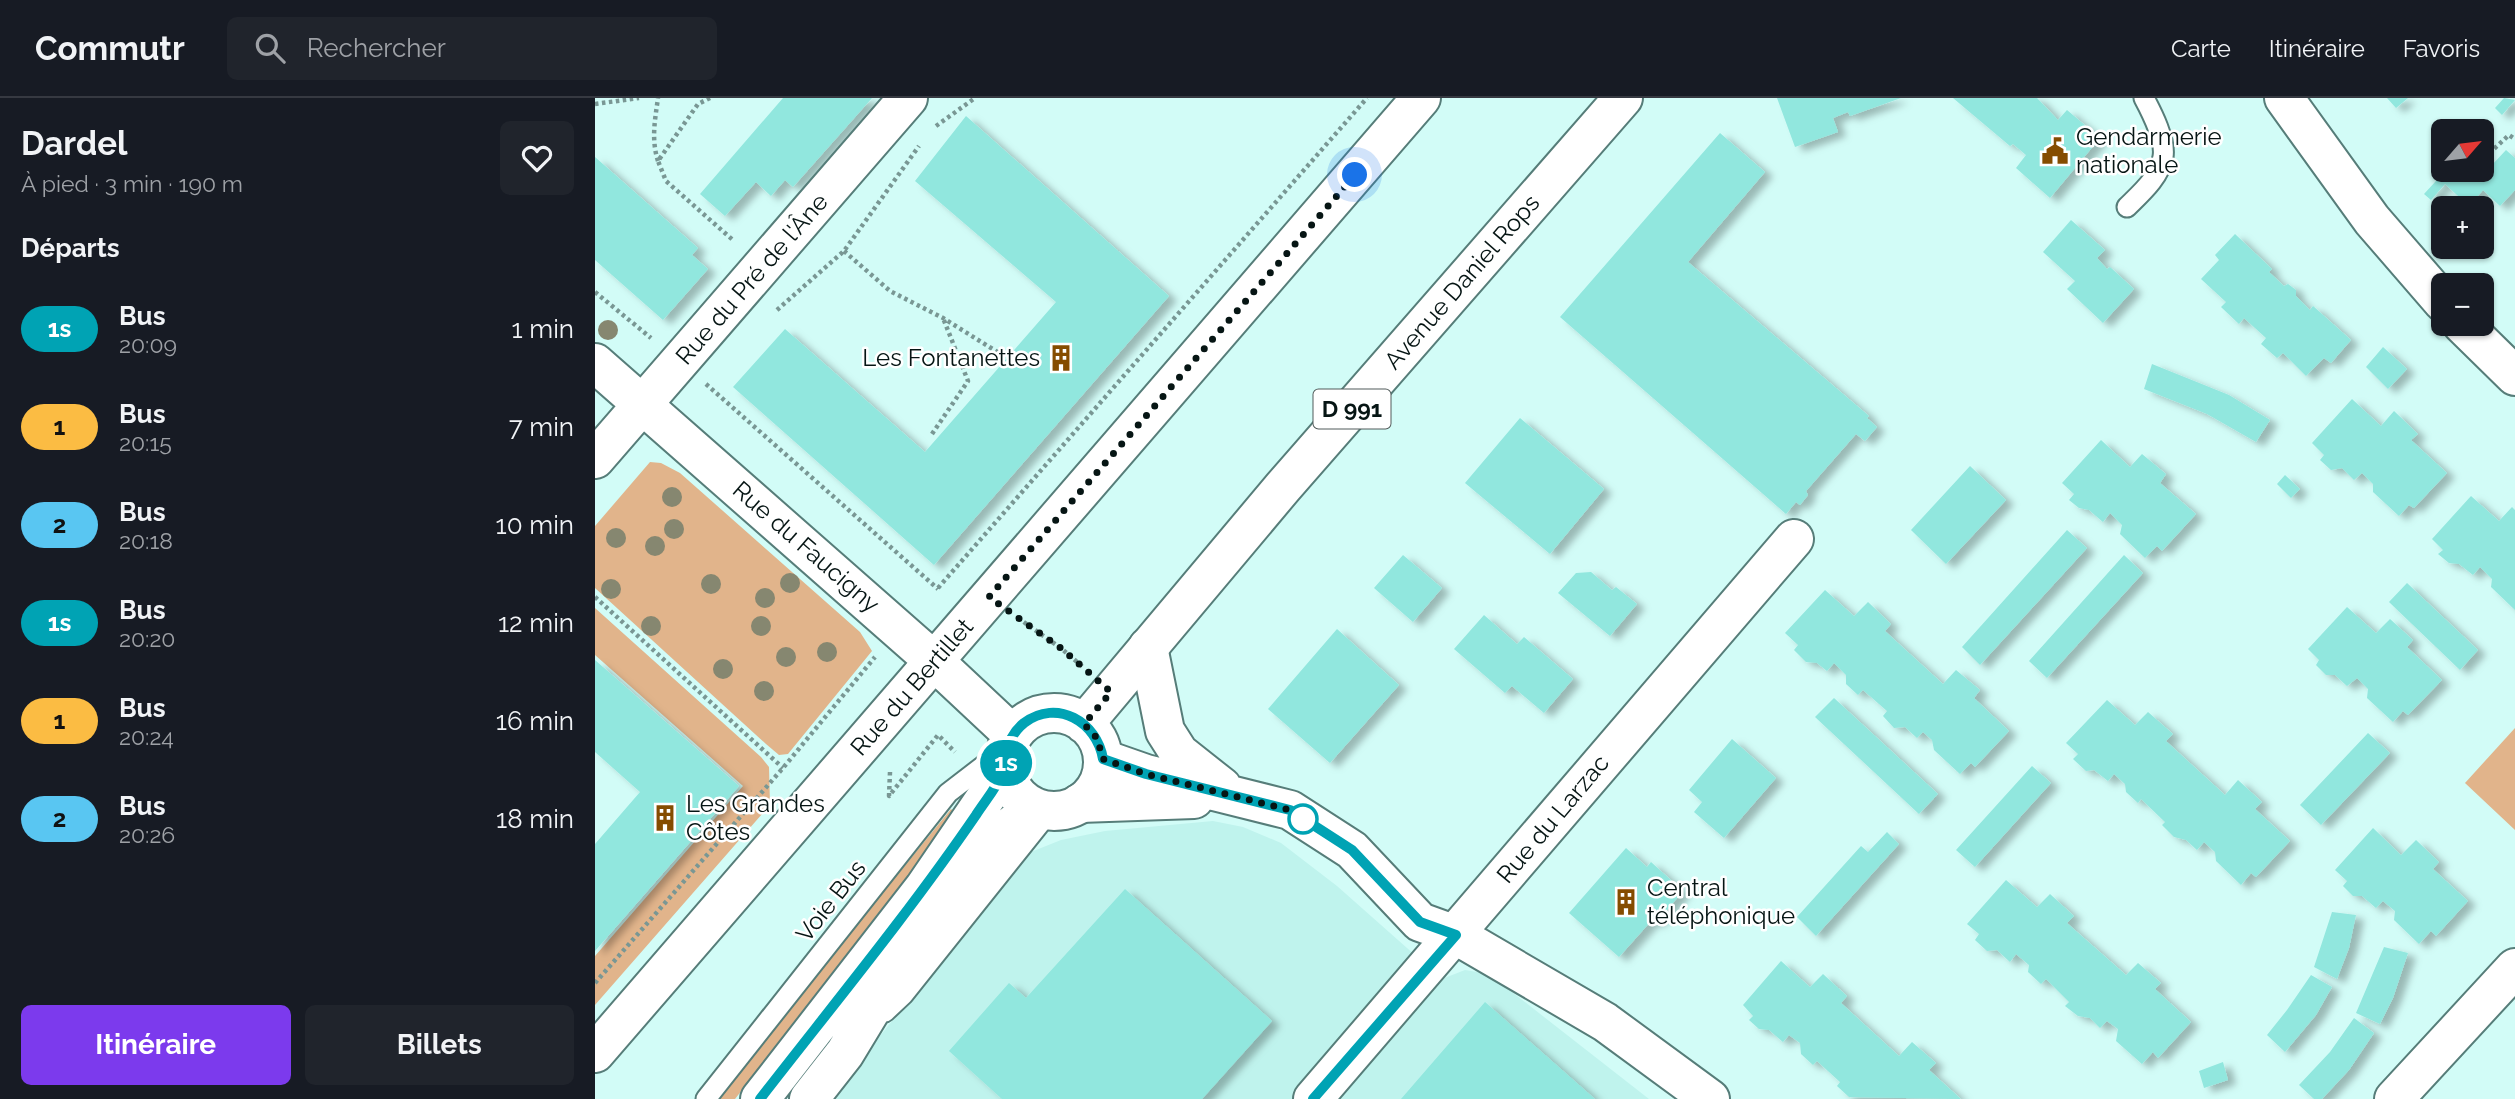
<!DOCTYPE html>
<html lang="fr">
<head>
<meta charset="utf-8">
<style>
  body { margin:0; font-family:Raleway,sans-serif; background:#20242c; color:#f1f3f6; height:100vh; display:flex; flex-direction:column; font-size:26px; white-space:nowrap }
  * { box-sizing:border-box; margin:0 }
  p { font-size:23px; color:#9ea1a6 }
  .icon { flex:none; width:38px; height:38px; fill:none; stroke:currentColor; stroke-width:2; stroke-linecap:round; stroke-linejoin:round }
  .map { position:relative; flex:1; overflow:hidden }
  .sheet { display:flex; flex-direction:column; background:#171b24; width:595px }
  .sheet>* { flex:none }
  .badge { padding:0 14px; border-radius:23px; font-size:24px; line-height:46px }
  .needle { width:46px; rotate:62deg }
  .fabs { position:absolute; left:1836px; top:21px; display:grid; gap:14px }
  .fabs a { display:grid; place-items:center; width:63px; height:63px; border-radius:10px; background:#171b24; box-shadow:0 2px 5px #0004; font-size:35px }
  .you { position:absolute; width:35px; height:35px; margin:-18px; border:5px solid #fff; border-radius:50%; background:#1a73e8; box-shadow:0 0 0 10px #1a73e833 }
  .map>.badge { position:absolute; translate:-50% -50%; box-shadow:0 0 0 4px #fff }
  h2 { padding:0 21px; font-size:26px; line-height:63px }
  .round { display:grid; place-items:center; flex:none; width:74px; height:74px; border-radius:10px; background:#20242c }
  .summary { display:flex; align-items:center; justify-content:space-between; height:119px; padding:0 21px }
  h1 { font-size:33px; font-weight:700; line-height:52px }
  .primary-button { display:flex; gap:14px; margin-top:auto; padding:14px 21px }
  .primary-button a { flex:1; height:80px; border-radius:10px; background:#7c3aed; color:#fff; font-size:28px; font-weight:700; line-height:80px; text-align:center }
  .primary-button a+a { background:#20242c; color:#f1f3f6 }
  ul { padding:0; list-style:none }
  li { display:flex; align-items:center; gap:21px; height:98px; padding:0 21px }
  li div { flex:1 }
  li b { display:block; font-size:26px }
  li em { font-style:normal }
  li .badge { min-width:77px; font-weight:700; text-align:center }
  header { display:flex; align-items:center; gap:42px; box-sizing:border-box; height:98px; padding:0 35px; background:#171b24; border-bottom:2px solid #363941 }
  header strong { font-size:33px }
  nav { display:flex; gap:38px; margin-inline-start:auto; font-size:24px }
  .search { width:490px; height:63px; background:#20242c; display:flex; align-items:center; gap:18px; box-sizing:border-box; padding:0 24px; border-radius:10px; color:#9ea1a6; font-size:26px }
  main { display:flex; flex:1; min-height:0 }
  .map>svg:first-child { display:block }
  .built { fill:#bff3ed }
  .green { fill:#e1b48b }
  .building { fill:#91e7de; filter:url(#shadow) }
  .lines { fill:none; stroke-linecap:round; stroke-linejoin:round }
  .lane-casing { stroke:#567d79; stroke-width:23 }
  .street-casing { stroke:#567d79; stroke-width:42 }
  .primary-casing { stroke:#567d79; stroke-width:42 }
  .path { stroke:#799794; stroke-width:4.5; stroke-dasharray:3.5 3.5; stroke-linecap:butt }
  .lane { stroke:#fff; stroke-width:19 }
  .street { stroke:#fff; stroke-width:38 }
  .primary { stroke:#fff; stroke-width:38 }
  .tree { fill:#868770 }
  .line-casing { stroke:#fff; stroke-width:16 }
  .line { stroke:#00a3b4; stroke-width:10 }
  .walk { stroke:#061514; stroke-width:7; stroke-dasharray:0 12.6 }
  .stop-dot { fill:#fff; stroke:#00a3b4; stroke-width:3.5 }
  .labels { text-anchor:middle; stroke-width:5; stroke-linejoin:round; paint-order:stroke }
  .shield { fill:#fff; stroke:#515b5a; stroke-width:2 }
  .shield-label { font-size:23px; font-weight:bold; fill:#061514 }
  .poi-label { font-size:24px; fill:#061514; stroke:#fff; text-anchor:start }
  .street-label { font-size:24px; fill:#061514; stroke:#fff }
</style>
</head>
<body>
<header>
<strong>Commutr</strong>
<div class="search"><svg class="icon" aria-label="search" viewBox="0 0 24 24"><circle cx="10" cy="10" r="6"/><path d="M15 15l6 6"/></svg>Rechercher</div>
<nav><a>Carte</a><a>Itinéraire</a><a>Favoris</a></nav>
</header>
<main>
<section class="sheet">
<div class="summary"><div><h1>Dardel</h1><p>À pied · 3 min · 190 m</p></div><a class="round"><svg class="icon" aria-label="heart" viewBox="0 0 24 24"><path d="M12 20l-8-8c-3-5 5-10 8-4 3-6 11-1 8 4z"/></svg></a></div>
<h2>Départs</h2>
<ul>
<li><span class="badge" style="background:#00a3b4;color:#fff">1s</span><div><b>Bus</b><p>20:09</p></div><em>1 min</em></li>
<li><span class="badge" style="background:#fbbc43;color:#111">1</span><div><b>Bus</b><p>20:15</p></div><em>7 min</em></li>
<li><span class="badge" style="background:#59c6f2;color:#111">2</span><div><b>Bus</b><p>20:18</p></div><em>10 min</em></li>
<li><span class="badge" style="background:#00a3b4;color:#fff">1s</span><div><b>Bus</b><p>20:20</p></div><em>12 min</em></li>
<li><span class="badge" style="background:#fbbc43;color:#111">1</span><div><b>Bus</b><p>20:24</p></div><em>16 min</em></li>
<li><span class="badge" style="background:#59c6f2;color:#111">2</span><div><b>Bus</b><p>20:26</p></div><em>18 min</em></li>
</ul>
<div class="primary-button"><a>Itinéraire</a><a>Billets</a></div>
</section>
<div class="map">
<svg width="1920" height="1001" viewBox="0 0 1920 1001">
  <defs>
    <filter id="shadow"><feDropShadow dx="8" dy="4.5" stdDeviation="3.5" flood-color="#0004"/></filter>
  </defs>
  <rect width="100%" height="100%" fill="#d2fcf7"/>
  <path class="built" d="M618 723 648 729 686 745 742 788 847 881 870 872 894 876 1054 1001H234L415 777 436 754 466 742 510 733Z"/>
  <path class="green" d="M55 364 66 365 85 375 265 534 277 553 193 656 184 657 171 646 0 490V428Z
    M0 510 166 659 174 669 175 707 0 907V858L148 688 0 557Z
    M1920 630V732L1870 685Z
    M356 711 363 717 140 1001H122L213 886Z"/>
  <path class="building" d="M188 0H277L198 89 190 82 176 98 161 84 130 118 105 96Z
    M1182 0H1306L1255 18 1253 14 1238 20 1243 34 1200 49Z
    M1358 0H1442L1463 22 1472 12 1505 40 1455 100 1421 70 1431 57 1418 46 1415 48Z
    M1792 0H1813L1801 10Z
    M1909 0 1920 2 1907 17 1900 10Z
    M371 18 574 198 339 467 138 289 190 231 330 354 461 204 320 83Z
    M1125 35 1170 74 1093 164 1274 318 1272 320 1282 329 1270 343 1261 336 1211 393 1213 397 1205 407 1201 404 1191 416 965 219Z
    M1911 52 1920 60V92L1905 108 1888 92 1874 108 1850 86 1836 102 1829 96 1851 72H1886V58L1897 67Z
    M0 59 103 150 97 157 113 171 68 222 0 162Z
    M1476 122 1510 152 1502 160 1512 171 1515 169 1539 191 1508 225 1472 191 1480 183 1448 154Z
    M1640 136 1677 171 1674 174 1689 188 1693 186 1701 192V198L1715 212 1718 208 1756 242 1736 265 1729 260 1711 278 1688 255 1682 260 1666 246 1671 240 1649 220 1644 226 1626 209 1631 204 1606 181 1624 162 1620 157Z
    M1788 249 1812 271 1793 291 1771 269Z
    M1557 266 1634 297 1675 322 1661 344 1612 316 1549 291Z
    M1757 301 1786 328 1799 313 1823 336 1816 342 1852 375 1819 410 1814 407 1804 418 1778 394V386L1767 375 1759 382 1747 370 1736 372 1725 362 1729 357 1717 345Z
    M925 320 1009 391 955 456 870 385Z
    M1506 342 1535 369 1547 356 1571 376 1565 385 1601 416 1567 453 1562 448 1550 460 1525 436 1527 427 1515 415 1508 424 1494 412 1484 410 1474 402 1479 396 1467 385Z
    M1375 368 1411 402 1351 466 1316 432Z
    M1690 377 1705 391 1696 400 1682 386Z
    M1876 398 1904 423 1917 409 1920 412V512L1896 489 1897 481 1885 469 1878 477 1864 466 1854 465 1843 456 1848 452 1837 441Z
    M1472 432 1492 450 1385 567 1367 549Z
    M808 457 847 490 818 524 779 490Z
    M1529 457 1548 475 1452 580 1434 563Z
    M996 474 1017 492 1021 489 1042 506 1015 538 963 495 981 475Z
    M1812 485 1883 552 1865 572 1794 504Z
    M1230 492 1259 518 1273 504 1296 526 1290 533 1348 586 1361 572 1385 592 1379 600 1414 633 1380 669 1376 665 1365 676 1339 652 1337 642 1328 634 1322 640 1310 629 1299 630 1288 618 1292 613 1268 592 1263 597 1251 586V577L1239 565 1232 573 1222 565 1211 564 1199 552 1203 547 1190 535Z
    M1752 509 1781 535 1795 521 1818 542 1812 549 1847 582 1813 617 1808 613 1798 624 1772 600 1773 591 1762 580 1752 588 1740 577H1731L1721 567 1724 562 1713 551Z
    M889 517 922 546 929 539 978 581 949 615 917 588 910 595 859 551Z
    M742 531 804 587 735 665 673 611Z
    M0 562 144 688 0 853V746L45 694 0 654Z
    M1239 600 1343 696 1324 716 1220 619Z
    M1512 602 1540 627 1553 614 1578 636 1571 643 1630 697 1643 682 1667 704 1660 711 1695 743 1661 779 1656 775 1646 787 1621 763 1620 754 1609 744 1602 752 1591 742 1579 739 1567 727 1570 724 1546 701 1543 705 1531 694 1530 686 1519 676 1513 683 1499 672 1491 673 1478 661 1483 656 1471 645Z
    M1773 635 1795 655 1726 727 1705 707Z
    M1137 641 1181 680 1129 740 1099 714 1107 704 1094 692Z
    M1437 668 1456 685 1380 769 1361 752Z
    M1778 730 1806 757 1821 742 1844 764 1838 771 1873 803 1841 838 1836 833 1824 846 1799 822 1800 813 1788 803 1781 810 1767 798H1758L1748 788 1752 783 1740 772Z
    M1292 734 1304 746 1221 838 1202 819 1266 748 1273 754Z
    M1031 750 1052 769 1056 764 1088 793 1061 825 1057 822 1024 859 974 815Z
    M1411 782 1442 809 1455 796 1479 818 1472 825 1531 877 1543 865 1566 885 1560 891 1596 924 1563 960 1558 954 1547 966 1521 943 1523 931 1512 923 1505 930 1495 920 1483 918 1470 908 1474 904 1451 881 1446 886 1433 874 1434 867 1421 856 1415 864 1402 852 1392 853 1380 842 1384 836 1372 826Z
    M530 791 677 923 607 1001H407L354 953 414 885 431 900Z
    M1737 814 1761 817 1754 850 1742 881 1719 869Z
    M1789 849 1813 855 1798 900 1785 926 1761 915Z
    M1186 863 1215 889 1228 876 1252 898 1246 905 1304 958 1317 944 1341 965 1334 972 1366 1001 1254 999 1242 988 1245 984 1222 963 1218 967 1206 956 1205 945 1194 937 1188 944 1174 932 1164 931 1154 922 1158 918 1148 907Z
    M1716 877 1737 889 1721 917 1690 954 1672 937 1692 912Z
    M890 904 1000 1001H806Z
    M1759 920 1779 935 1754 972 1727 1001H1719L1704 987 1735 954Z
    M1628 964 1633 982 1609 990 1604 973Z"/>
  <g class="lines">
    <defs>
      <path id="lane" d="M1532 109C1545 96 1565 79 1568 59 1571 42 1557 15 1549 0
        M290 914 308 897 451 718
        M111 1001 353 695 409 652"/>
      <path id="street" d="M1689 0 1777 122 1848 204
        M1867 226 1920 278
        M0 265 339 563 418 637
        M0 361 313 0
        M553 549 570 633 584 655 627 689
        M508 661 551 676 695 712 757 752 825 824 861 837 1010 924 1115 1001
        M485 705 599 701
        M0 955 826 0
        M718 1001 1199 441
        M1799 1001 1920 870"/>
      <path id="primary" d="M410 664a49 49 0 1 1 98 0a49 49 0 1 1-98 0Z
        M489 626 688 389 1028 0
        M165 1001 329 790 411 670
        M214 1001 250 955 305 864 407 735 440 709"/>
    </defs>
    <use href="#lane" class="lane-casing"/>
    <use href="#street" class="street-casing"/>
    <use href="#primary" class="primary-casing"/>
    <path class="path" d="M115 0 103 6 63 63 71 83 139 143
      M0 6 44 0
      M341 28 380 0
      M1889 60 1914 37 1920 41
      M63 63C56 41 60 22 63 0
      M249 153 295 193 348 220 404 255
      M0 194 56 240
      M182 212 249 153 324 48
      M111 286 343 491
      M337 336 373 283 348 220
      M343 490 772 0
      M0 499 188 670
      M423 520 467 551 489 570
      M295 674 294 698 343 637 360 654
      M0 885 188 670 280 559"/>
    <use href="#lane" class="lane"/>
    <use href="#street" class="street"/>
    <use href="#primary" class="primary"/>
  </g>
  <g class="tree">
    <circle cx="13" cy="232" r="10"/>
    <circle cx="77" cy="399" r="10"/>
    <circle cx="79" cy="431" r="10"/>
    <circle cx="21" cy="440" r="10"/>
    <circle cx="60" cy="448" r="10"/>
    <circle cx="195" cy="485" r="10"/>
    <circle cx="116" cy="486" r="10"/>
    <circle cx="16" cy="491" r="10"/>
    <circle cx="170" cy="500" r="10"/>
    <circle cx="56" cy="528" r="10"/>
    <circle cx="166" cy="528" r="10"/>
    <circle cx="232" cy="554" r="10"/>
    <circle cx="191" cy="559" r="10"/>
    <circle cx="128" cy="571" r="10"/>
    <circle cx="169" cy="593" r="10"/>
  </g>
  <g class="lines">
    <defs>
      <path id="line" d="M165 1001C238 907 314 815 381 717 390 703 403 688 409 672 411 668 410 662 411 657 413 645 419 633 429 625 462 600 502 624 508 661L551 676 695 712 757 752 825 824 861 837 718 1001"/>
    </defs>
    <use href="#line" class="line-casing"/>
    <use href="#line" class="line"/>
    <path class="walk" d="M708 721 716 725 695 712 551 676 508 661 502 640 489 626 516 594 467 551 394 499 760 77"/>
  </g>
  <defs>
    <symbol id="civic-bare" viewBox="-9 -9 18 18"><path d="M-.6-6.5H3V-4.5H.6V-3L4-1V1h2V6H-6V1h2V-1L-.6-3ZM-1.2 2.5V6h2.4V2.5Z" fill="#854c00" stroke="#fff" stroke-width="2.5" paint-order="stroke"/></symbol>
    <symbol id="building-bare" viewBox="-9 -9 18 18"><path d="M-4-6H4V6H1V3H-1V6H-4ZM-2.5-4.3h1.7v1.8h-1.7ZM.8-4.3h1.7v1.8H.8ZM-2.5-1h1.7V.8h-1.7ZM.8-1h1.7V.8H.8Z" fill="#854c00" stroke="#fff" stroke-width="2.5" paint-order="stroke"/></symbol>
  </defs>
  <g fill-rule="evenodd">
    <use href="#civic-bare" x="1441" y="34" width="38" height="38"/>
    <use href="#building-bare" x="447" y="241" width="38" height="38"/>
    <use href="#building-bare" x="51" y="701" width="38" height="38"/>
    <use href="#building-bare" x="1012" y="785" width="38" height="38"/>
  </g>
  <circle class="stop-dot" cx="708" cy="721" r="14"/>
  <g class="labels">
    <rect class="shield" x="718.5" y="291.5" width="77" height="39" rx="5"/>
    <g class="shield-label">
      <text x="757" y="319">D 991</text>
    </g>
    <g class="poi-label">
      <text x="1481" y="47">Gendarmerie<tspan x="1481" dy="28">nationale</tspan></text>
      <text x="445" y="268" text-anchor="end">Les Fontanettes</text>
      <text x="91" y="714">Les Grandes<tspan x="91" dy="28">Côtes</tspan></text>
      <text x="1052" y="798">Central<tspan x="1052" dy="28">téléphonique</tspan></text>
    </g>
    <g class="street-label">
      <text transform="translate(157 181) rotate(-49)" y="8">Rue du Pré de l'Âne</text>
      <text transform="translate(867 184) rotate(-49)" y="8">Avenue Daniel Rops</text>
      <text transform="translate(211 449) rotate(41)" y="8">Rue du Faucigny</text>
      <text transform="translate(317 589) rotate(-49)" y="8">Rue du Bertillet</text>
      <text transform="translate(958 721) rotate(-50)" y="8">Rue du Larzac</text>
      <text transform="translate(236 803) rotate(-52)" y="8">Voie Bus</text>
    </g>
  </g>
</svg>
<div class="fabs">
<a><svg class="needle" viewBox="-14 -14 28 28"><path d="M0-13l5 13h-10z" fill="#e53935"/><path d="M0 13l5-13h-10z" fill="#9ea1a6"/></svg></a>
<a>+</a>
<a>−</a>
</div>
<div class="you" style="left:760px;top:77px"></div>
<b class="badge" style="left:411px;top:665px;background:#00a3b4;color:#fff">1s</b>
</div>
</main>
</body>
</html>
